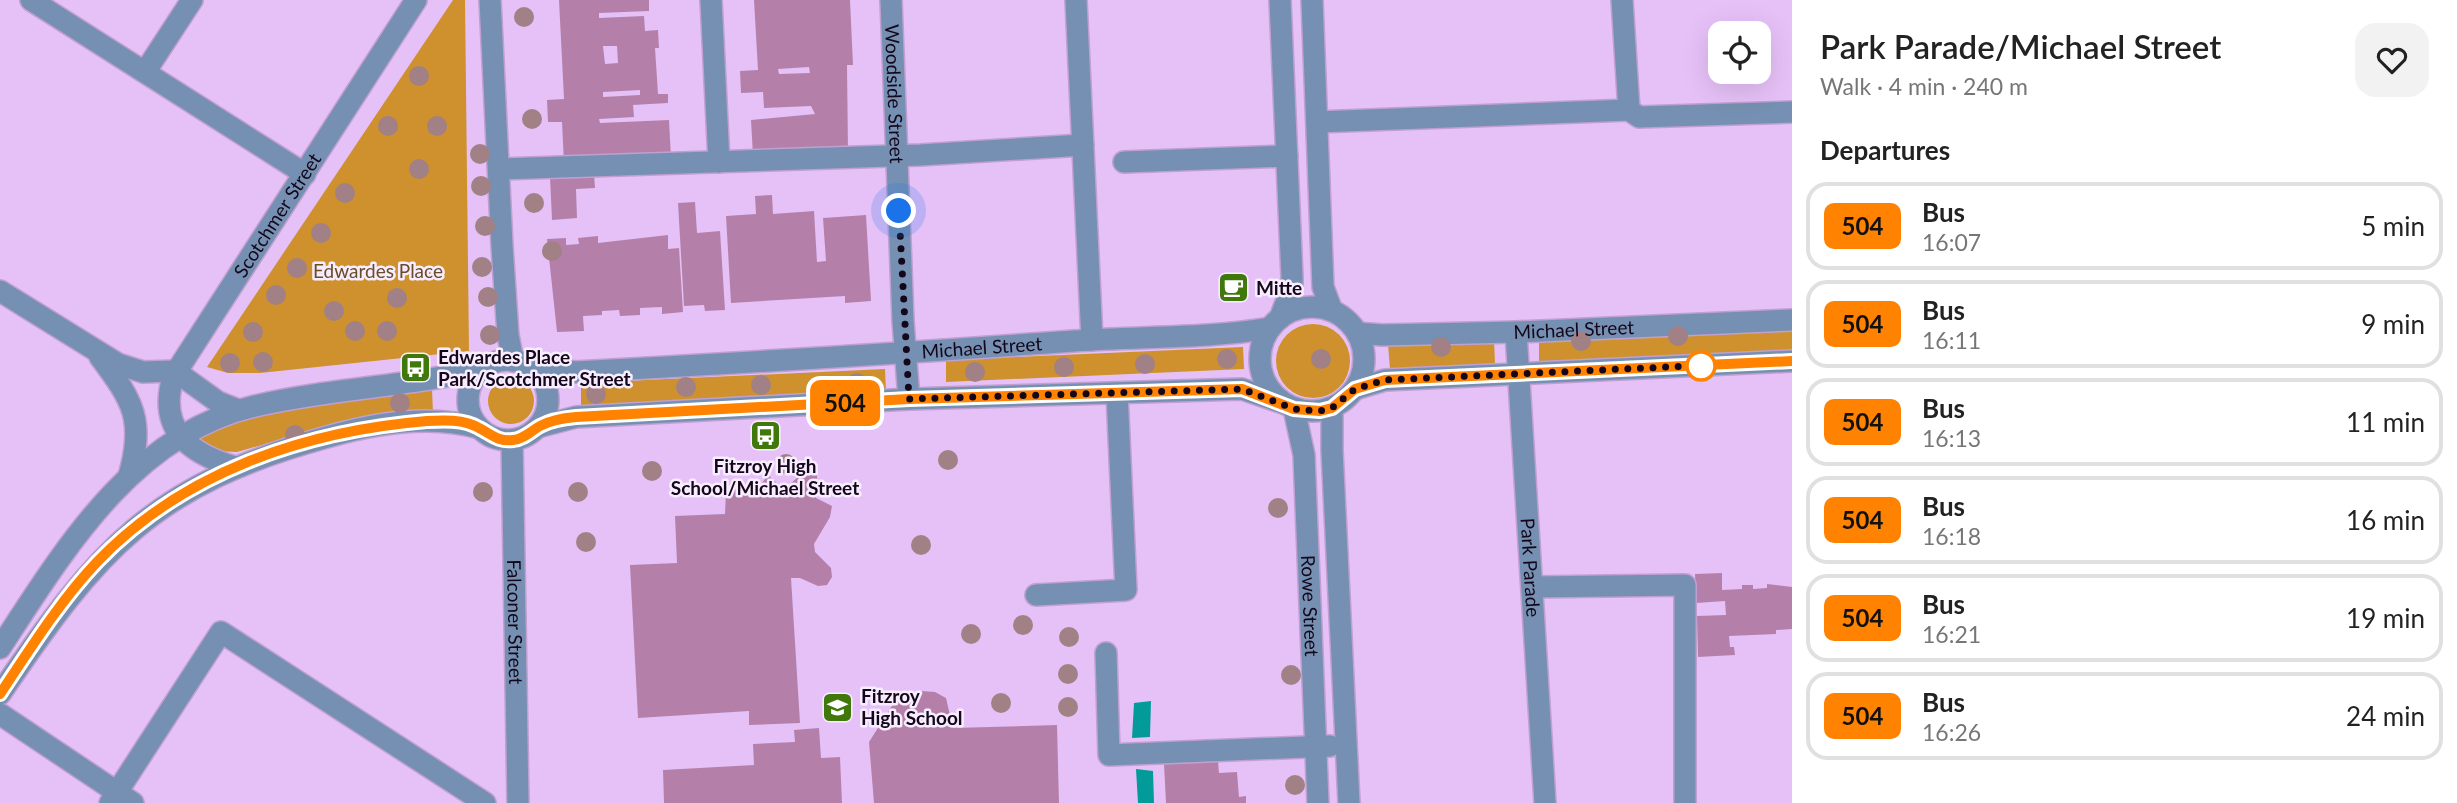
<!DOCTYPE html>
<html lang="en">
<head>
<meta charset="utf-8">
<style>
  body { margin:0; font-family:Lato,sans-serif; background:#f2f2f2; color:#222; height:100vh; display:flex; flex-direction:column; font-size:26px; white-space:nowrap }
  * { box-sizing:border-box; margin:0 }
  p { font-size:23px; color:#767676 }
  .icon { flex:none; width:38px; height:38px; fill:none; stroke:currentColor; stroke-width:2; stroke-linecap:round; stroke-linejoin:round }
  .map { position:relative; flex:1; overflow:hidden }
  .panel { display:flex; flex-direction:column; background:#fff; width:665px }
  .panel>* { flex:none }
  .badge { padding:0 14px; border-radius:10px; font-size:24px; line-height:46px }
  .buttons { position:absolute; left:1708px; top:21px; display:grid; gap:14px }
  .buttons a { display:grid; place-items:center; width:63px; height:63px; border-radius:14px; background:#fff; box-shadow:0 7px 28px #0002; font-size:35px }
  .you { position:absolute; width:35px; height:35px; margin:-18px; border:5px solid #fff; border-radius:50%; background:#1a73e8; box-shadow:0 0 0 10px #1a73e833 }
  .map>.badge { position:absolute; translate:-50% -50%; box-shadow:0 0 0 4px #fff }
  h2 { padding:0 28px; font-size:26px; line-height:63px }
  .round { display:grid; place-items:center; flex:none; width:74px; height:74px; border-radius:21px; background:#f2f2f2 }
  .overview { display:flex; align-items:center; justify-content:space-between; height:119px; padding:0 28px }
  h1 { font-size:33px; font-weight:600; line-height:52px }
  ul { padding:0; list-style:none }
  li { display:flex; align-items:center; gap:21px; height:88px; margin:0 14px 10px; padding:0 14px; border:4px solid #e0e0e0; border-radius:21px }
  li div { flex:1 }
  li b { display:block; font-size:26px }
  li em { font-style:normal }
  li .badge { min-width:77px; font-weight:700; text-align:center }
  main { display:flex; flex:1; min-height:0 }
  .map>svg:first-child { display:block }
  .green { fill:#ce912e }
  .water { fill:#039b9a }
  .building { fill:#b480a9; fill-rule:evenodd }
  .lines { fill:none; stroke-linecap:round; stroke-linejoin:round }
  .minor-casing { stroke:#c0a0d0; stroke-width:24 }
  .minor { stroke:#7590b2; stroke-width:21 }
  .tree { fill:#a18185 }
  .line-casing { stroke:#fff; stroke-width:16 }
  .line { stroke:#ff8200; stroke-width:10 }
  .walk { stroke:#130719; stroke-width:7; stroke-dasharray:0 12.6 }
  .stop-dot { fill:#fff; stroke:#ff8200; stroke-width:3.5 }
  .labels { text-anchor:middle; stroke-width:5; stroke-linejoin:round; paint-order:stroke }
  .street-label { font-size:19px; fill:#130719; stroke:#f8edfe }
  .park-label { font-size:19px; fill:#684d27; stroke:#f8edfe }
  .poi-label { font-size:19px; font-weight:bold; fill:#130719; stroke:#f8edfe; text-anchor:start }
</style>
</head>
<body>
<main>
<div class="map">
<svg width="1792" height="803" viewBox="0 0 1792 803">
  <rect width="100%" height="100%" fill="#e6c1f8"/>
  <path class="green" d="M453 0H465L469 351 260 373H228L207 367Z
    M1276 361a37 37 0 1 1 74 0a37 37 0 1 1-74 0Z
    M1792 326V350L1539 362V339Z
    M1494 339 1495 364 1390 369 1388 344Z
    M1243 347 1244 369 946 382V360Z
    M885 369 886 392 581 410V383Z
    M488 401a23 23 0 1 1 46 0a23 23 0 1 1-46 0Z
    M432 389 433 413 335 424 237 452 217 451 198 438C262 401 359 398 432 389Z"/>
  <path class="water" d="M1151 701 1150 737 1132 738 1134 703Z
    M1136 769 1153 771 1154 803H1138Z"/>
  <path class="building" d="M559 0H649V11L599 13V18L644 16 645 31 658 30 659 48H655L658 94H668V103L633 105 634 117 599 119 600 123 669 120 671 158 564 164 562 122H548L547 100 564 99ZM603 46H617L618 63 605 64ZM640 90V95L603 97V92Z
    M754 0H850L853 65H847L848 151 753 156 751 120 815 114 811 106 764 108 763 92 741 93 740 71 758 70ZM809 67 810 73 779 74 778 69Z
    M594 174 595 188 576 189 577 218 552 220 550 177Z
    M772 195 773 214 814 211 817 262 826 261 823 218 866 215 871 301 845 303V296L731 303 726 216 756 214 755 196Z
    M695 202 697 233 720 231 725 310 705 311 704 305 684 306 678 203Z
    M668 235V249L679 248 683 312 662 314V307L640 308V315L620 316 619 310 602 311V315L583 316 584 331 557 332 547 239 566 238V245L579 244 578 238 598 236V243Z
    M808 468 815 470 817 476 816 498 832 506 830 517 814 544 815 552 831 568 832 577 827 585 818 586 800 578H791L800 723 749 725V711L638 718 630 565 677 563 675 516 725 514 726 492 735 489 755 497 761 492 762 483 768 475 779 485H789Z
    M1722 573V590L1742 589V585H1753V589L1767 588V584L1792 587V629L1776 630V634L1729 636 1730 647H1734L1735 655 1698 657 1697 616 1726 615 1725 601 1696 603 1695 574Z
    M921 691 935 692 946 698 953 728 1057 725 1059 803H874L869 742 897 698Z
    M819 728 821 758 840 757 842 803H664L663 770 754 765 753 744 795 742 794 730Z
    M1218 761 1219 773 1237 772 1239 797 1246 796V803H1166L1164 764Z"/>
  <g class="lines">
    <defs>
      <g id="minor">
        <path d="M31 0 305 174"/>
        <path d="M490 0 502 246 508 335 513 361"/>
        <path d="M711 0 719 162"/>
        <path id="s1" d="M891 0 903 321 909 399"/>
        <path d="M1076 0 1092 340"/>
        <path d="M1280 0 1292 277V287L1280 318"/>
        <path d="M1312 0 1323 287 1332 311"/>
        <path d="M1622 0 1629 110"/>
        <path d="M145 72 192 0"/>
        <path d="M1317 122 1629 110 1639 117 1792 112"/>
        <path d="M1124 162 1287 156"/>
        <path d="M499 169 920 155 1083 145"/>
        <path d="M0 291 118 364 143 372 175 371 218 402 238 410"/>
        <circle cx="1312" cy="359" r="52"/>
        <path id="s2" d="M1516 332 1545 803"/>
        <path id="s3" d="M1357 333 1382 335 1516 332 1792 320"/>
        <path d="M100 357C133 401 145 420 129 476"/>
        <circle cx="508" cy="400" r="40"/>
        <path id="s4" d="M528 366 575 372C741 363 907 353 1074 341 1139 336 1205 339 1270 328"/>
        <path d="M1355 389 1385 380 1792 361"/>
        <path d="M1332 408V450L1349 803"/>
        <path id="s5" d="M1294 409 1304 455 1318 803"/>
        <path d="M538 427 576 417 909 399 1242 389 1283 403"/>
        <path id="s6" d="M512 440 518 803"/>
        <path id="s7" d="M235 467C188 453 158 429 173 377L416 0"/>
        <path d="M1532 587 1685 585V803"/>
        <path d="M1036 595 1126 590 1117 393"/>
        <path d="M0 648C64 550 133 434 255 406 330 388 409 387 485 368"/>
        <path d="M1106 653 1109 755 1330 746"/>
        <path d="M0 694C98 549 152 485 327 437 375 423 431 414 479 428"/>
        <path d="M0 714 133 803"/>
        <path d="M110 803 221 632 485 803"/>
      </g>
    </defs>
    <use href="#minor" class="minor-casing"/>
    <use href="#minor" class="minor"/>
  </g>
  <g class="tree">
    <circle cx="524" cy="17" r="10"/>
    <circle cx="419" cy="76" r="10"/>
    <circle cx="532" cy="119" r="10"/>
    <circle cx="388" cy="126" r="10"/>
    <circle cx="437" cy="126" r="10"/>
    <circle cx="480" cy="154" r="10"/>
    <circle cx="419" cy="169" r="10"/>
    <circle cx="481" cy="186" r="10"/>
    <circle cx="345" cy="193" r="10"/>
    <circle cx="534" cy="203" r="10"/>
    <circle cx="485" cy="226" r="10"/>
    <circle cx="321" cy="233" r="10"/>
    <circle cx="552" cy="251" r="10"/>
    <circle cx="482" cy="267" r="10"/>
    <circle cx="297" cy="268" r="10"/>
    <circle cx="276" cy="295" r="10"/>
    <circle cx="488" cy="297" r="10"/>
    <circle cx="397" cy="298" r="10"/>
    <circle cx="334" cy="311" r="10"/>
    <circle cx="355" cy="331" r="10"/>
    <circle cx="387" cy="331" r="10"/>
    <circle cx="253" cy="332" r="10"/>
    <circle cx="490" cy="335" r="10"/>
    <circle cx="1678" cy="336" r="10"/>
    <circle cx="1581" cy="341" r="10"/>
    <circle cx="1441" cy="347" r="10"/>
    <circle cx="1227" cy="359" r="10"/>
    <circle cx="1321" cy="359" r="10"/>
    <circle cx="263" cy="362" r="10"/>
    <circle cx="230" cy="363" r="10"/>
    <circle cx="1145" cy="364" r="10"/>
    <circle cx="1064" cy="367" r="10"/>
    <circle cx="975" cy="372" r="10"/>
    <circle cx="857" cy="383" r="10"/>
    <circle cx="761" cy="385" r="10"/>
    <circle cx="686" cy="387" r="10"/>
    <circle cx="596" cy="394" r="10"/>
    <circle cx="400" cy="403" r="10"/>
    <circle cx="295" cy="435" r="10"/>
    <circle cx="948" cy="460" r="10"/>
    <circle cx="786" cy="464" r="10"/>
    <circle cx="652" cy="471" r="10"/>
    <circle cx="483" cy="492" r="10"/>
    <circle cx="578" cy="492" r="10"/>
    <circle cx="1278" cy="508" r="10"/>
    <circle cx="586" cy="542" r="10"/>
    <circle cx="921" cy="545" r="10"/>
    <circle cx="1023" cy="625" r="10"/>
    <circle cx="971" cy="634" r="10"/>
    <circle cx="1069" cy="637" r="10"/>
    <circle cx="1068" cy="674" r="10"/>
    <circle cx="1291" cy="675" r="10"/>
    <circle cx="1001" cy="703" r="10"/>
    <circle cx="1068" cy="707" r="10"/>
    <circle cx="1295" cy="785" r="10"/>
  </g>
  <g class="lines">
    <defs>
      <path id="line" d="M0 694C30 649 60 601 97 562 183 472 305 431 427 421 443 420 464 419 479 428 491 434 498 442 513 440 524 439 531 431 540 426 551 420 564 418 576 417L909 399 1242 389 1294 409 1320 411 1332 408 1355 389 1385 380 1792 361"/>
    </defs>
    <use href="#line" class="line-casing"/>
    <use href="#line" class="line"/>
    <path class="walk" d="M899 211 909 399 1242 389 1294 409 1320 411 1332 408 1355 389 1385 380 1710 365 1701 366"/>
  </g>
  <defs>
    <symbol id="cafe-square" viewBox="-11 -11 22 22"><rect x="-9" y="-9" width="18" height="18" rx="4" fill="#41780c" stroke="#f8edfe"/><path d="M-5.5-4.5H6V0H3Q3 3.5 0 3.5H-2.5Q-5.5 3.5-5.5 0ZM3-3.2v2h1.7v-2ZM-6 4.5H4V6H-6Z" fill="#fff"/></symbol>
    <symbol id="bus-square" viewBox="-11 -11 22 22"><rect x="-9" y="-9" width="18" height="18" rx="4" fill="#41780c" stroke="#f8edfe"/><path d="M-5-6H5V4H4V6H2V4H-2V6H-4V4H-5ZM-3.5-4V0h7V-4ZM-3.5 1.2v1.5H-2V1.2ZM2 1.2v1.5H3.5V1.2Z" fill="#fff"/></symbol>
    <symbol id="school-square" viewBox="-11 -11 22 22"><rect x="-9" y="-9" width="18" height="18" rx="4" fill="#41780c" stroke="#f8edfe"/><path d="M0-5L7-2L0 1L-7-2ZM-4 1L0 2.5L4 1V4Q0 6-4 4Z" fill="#fff"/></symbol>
  </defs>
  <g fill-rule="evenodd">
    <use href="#cafe-square" x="1216" y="270" width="35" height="35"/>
    <use href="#bus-square" x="398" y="350" width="35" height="35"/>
    <use href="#bus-square" x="748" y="418" width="35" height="35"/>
    <use href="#school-square" x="820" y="690" width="35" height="35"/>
  </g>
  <circle class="stop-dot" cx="1701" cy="366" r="14"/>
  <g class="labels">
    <g class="street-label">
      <text dy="7" stroke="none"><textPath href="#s1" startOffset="94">Woodside Street</textPath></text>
      <text dy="7" stroke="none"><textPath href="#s7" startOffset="318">Scotchmer Street</textPath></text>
      <text dy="7" stroke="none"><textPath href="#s3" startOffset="217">Michael Street</textPath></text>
      <text dy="7" stroke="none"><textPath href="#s4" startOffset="455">Michael Street</textPath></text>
      <text dy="7" stroke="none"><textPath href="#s2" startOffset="236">Park Parade</textPath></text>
      <text dy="7" stroke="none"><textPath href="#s5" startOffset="198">Rowe Street</textPath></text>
      <text dy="7" stroke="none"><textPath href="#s6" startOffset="182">Falconer Street</textPath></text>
    </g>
    <g class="park-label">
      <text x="378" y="278">Edwardes Place</text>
    </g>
    <g class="poi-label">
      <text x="1256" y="295">Mitte</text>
      <text x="438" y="364">Edwardes Place<tspan x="438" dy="22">Park/Scotchmer Street</tspan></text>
      <text x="765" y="473" text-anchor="middle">Fitzroy High<tspan x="765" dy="22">School/Michael Street</tspan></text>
      <text x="861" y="703">Fitzroy<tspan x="861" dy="22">High School</tspan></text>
    </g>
  </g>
</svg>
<div class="buttons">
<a><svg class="icon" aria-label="locate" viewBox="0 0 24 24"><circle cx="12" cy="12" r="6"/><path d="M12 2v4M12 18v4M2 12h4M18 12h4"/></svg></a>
</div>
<div class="you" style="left:899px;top:211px"></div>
<b class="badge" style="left:845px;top:403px;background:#ff8200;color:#111">504</b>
</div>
<section class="panel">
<div class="overview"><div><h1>Park Parade/Michael Street</h1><p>Walk · 4 min · 240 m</p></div><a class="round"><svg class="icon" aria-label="heart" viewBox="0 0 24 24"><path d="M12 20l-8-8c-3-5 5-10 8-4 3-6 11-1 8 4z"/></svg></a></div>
<h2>Departures</h2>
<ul>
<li><span class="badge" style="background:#ff8200;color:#111">504</span><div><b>Bus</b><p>16:07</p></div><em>5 min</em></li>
<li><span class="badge" style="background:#ff8200;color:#111">504</span><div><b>Bus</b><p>16:11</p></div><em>9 min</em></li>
<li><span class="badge" style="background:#ff8200;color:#111">504</span><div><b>Bus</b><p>16:13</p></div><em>11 min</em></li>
<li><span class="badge" style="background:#ff8200;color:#111">504</span><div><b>Bus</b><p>16:18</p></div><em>16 min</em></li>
<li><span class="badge" style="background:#ff8200;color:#111">504</span><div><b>Bus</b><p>16:21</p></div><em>19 min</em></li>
<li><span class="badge" style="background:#ff8200;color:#111">504</span><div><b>Bus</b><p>16:26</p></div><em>24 min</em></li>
</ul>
</section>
</main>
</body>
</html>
